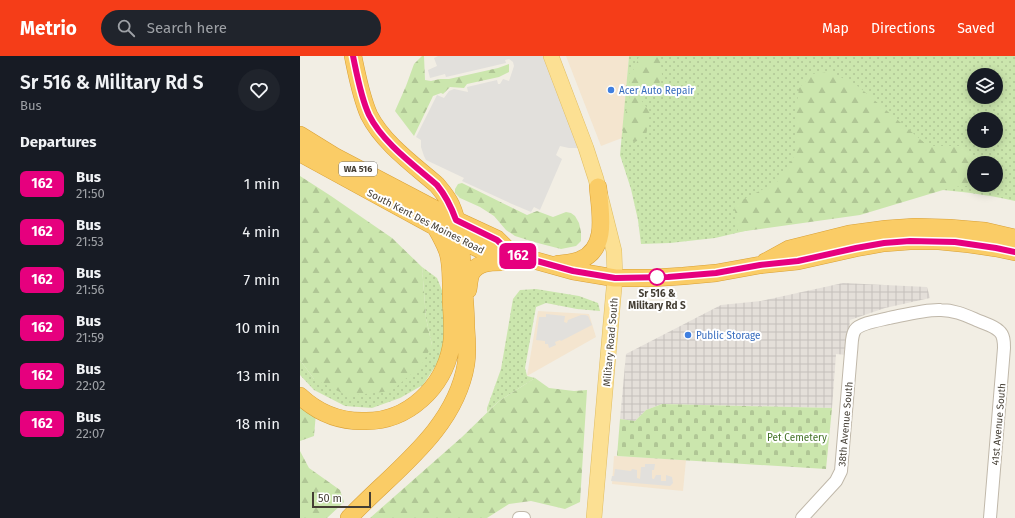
<!DOCTYPE html>
<html lang="en">
<head>
<meta charset="utf-8">
<style>
  body { margin:0; font-family:"Fira Sans",sans-serif; background:#20242c; color:#f1f3f6; height:100vh; display:flex; flex-direction:column; font-size:15px; white-space:nowrap }
  * { box-sizing:border-box; margin:0 }
  p { font-size:13px; color:#9ea1a6 }
  .icon { flex:none; width:22px; height:22px; fill:none; stroke:currentColor; stroke-width:2; stroke-linecap:round; stroke-linejoin:round }
  .map { position:relative; flex:1; overflow:hidden }
  .details { display:flex; flex-direction:column; background:#171b24; width:300px }
  .details>* { flex:none }
  .badge { padding:0 8px; border-radius:6px; font-size:14px; line-height:26px }
  .controls { position:absolute; left:667px; top:12px; display:grid; gap:8px }
  .controls a { display:grid; place-items:center; width:36px; height:36px; border-radius:50%; background:#171b24; box-shadow:0 2px 10px #0003; font-size:20px }
  .scale { position:absolute; left:12px; bottom:10px; width:59px; box-sizing:border-box; padding-left:4px; border:2px solid #443e34; border-top:0; font-size:11px; line-height:14px; white-space:nowrap; color:#443e34; -webkit-text-stroke:3px #fff; paint-order:stroke }
  .map>.badge { position:absolute; translate:-50% -50%; box-shadow:0 0 0 2px #fff }
  h2 { padding:0 20px; font-size:15px; line-height:36px }
  .round { display:grid; place-items:center; flex:none; width:42px; height:42px; border-radius:21px; background:#20242c }
  .headline { display:flex; align-items:center; justify-content:space-between; height:68px; padding:0 20px }
  h1 { font-size:19px; font-weight:600; line-height:30px }
  ul { padding:0; list-style:none }
  li { display:flex; align-items:center; gap:12px; height:48px; padding:0 20px }
  li div { flex:1 }
  li b { display:block; font-size:15px }
  li em { font-style:normal }
  li .badge { min-width:44px; font-weight:700; text-align:center }
  header { display:flex; align-items:center; gap:24px; box-sizing:border-box; height:56px; padding:0 20px; background:#f53d18; color:#fff }
  header strong { font-size:19px }
  nav { display:flex; gap:22px; margin-inline-start:auto; font-size:14px }
  .search { width:280px; height:36px; background:#20242c; display:flex; align-items:center; gap:10px; box-sizing:border-box; padding:0 14px; border-radius:22px; color:#9ea1a6; font-size:15px }
  main { display:flex; flex:1; min-height:0 }
  .map>svg:first-child { display:block }
  .commercial { fill:#f4e5cf }
  .industrial { fill:url(#industrial-grid) }
  .grass { fill:url(#grass-dots); fill-rule:evenodd }
  .forest { fill:url(#forest-firs) }
  .cemetery { fill:url(#cemetery-stones) }
  .parking { fill:#e2e0dc }
  .lines { fill:none; stroke-linecap:round; stroke-linejoin:round }
  .minor-casing { stroke:#c0b8aa; stroke-width:14 }
  .major-casing { stroke:#e0bd63; stroke-width:16 }
  .highway-casing { stroke:#d9a036; stroke-width:18 }
  .minor { stroke:#fff; stroke-width:12 }
  .major { stroke:#fce093; stroke-width:15 }
  .highway { stroke:#facc66; stroke-width:17 }
  .line-casing { stroke:#fff; stroke-width:9 }
  .line { stroke:#e6007e; stroke-width:6 }
  .shop-dot { fill:#3f7fe0; stroke:#fff; stroke-width:1.5 }
  .stop-dot { fill:#fff; stroke:#e6007e; stroke-width:2 }
  .labels { text-anchor:middle; stroke-width:4; stroke-linejoin:round; paint-order:stroke }
  .shield { fill:#fff; stroke:#7c7871; stroke-width:1 }
  .shield-label { font-size:9px; font-weight:bold; fill:#443e34 }
  .shop-label { font-size:10px; fill:#366cbe; stroke:#fff; text-anchor:start }
  .street-label { font-size:10px; fill:#443e34; stroke:#fff }
  .stop-label { font-size:10px; font-weight:bold; fill:#443e34; stroke:#fff }
  .park-label { font-size:10px; fill:#447329; stroke:#fff }
</style>
</head>
<body>
<header>
<strong>Metrio</strong>
<div class="search"><svg class="icon" aria-label="search" viewBox="0 0 24 24"><circle cx="10" cy="10" r="6"/><path d="M15 15l6 6"/></svg>Search here</div>
<nav><a>Map</a><a>Directions</a><a>Saved</a></nav>
</header>
<main>
<section class="details">
<div class="headline"><div><h1>Sr 516 &amp; Military Rd S</h1><p>Bus</p></div><a class="round"><svg class="icon" aria-label="heart" viewBox="0 0 24 24"><path d="M12 20l-8-8c-3-5 5-10 8-4 3-6 11-1 8 4z"/></svg></a></div>
<h2>Departures</h2>
<ul>
<li><span class="badge" style="background:#e6007e;color:#fff">162</span><div><b>Bus</b><p>21:50</p></div><em>1 min</em></li>
<li><span class="badge" style="background:#e6007e;color:#fff">162</span><div><b>Bus</b><p>21:53</p></div><em>4 min</em></li>
<li><span class="badge" style="background:#e6007e;color:#fff">162</span><div><b>Bus</b><p>21:56</p></div><em>7 min</em></li>
<li><span class="badge" style="background:#e6007e;color:#fff">162</span><div><b>Bus</b><p>21:59</p></div><em>10 min</em></li>
<li><span class="badge" style="background:#e6007e;color:#fff">162</span><div><b>Bus</b><p>22:02</p></div><em>13 min</em></li>
<li><span class="badge" style="background:#e6007e;color:#fff">162</span><div><b>Bus</b><p>22:07</p></div><em>18 min</em></li>
</ul>
</section>
<div class="map">
<svg width="715" height="462" viewBox="0 0 715 462">
  <defs>
    <pattern id="industrial-grid" width="8" height="8" patternUnits="userSpaceOnUse"><rect width="8" height="8" fill="#e4dfd9"/><path d="M0 4h8M4 0v8" fill="none" stroke="#c5c0bb"/></pattern>
    <pattern id="grass-dots" width="8" height="8" patternUnits="userSpaceOnUse"><rect width="8" height="8" fill="#cbe6ad"/><path d="M2 2h.1M6 6h.1" fill="none" stroke="#b0c695" stroke-width="1.8" stroke-linecap="round"/></pattern>
    <pattern id="forest-firs" width="22" height="20" patternUnits="userSpaceOnUse"><rect width="22" height="20" fill="#cbe6ad"/><path d="M5 1l3.5 6h-7zM16 11l3.5 6h-7z" fill="#b0c695"/></pattern>
    <pattern id="cemetery-stones" width="16" height="16" patternUnits="userSpaceOnUse"><rect width="16" height="16" fill="#cbe6ad"/><path d="M2 7V4a2 2 0 0 1 4 0v3zM10 15v-3a2 2 0 0 1 4 0v3z" fill="#b0c695"/></pattern>
  </defs>
  <rect width="100%" height="100%" fill="#f2eee4"/>
  <path class="commercial" d="M266 0H329L322 82 301 90Z
    M238 255 289 258 296 281 227 320Z
    M314 400 386 404 383 435 312 428Z"/>
  <path class="industrial" d="M543 227 627 231 630 242 585 252 550 264 547 299 536 298 532 352 362 348 346 354 335 365 320 363 326 298 421 249 461 245Z"/>
  <path class="grass" d="M329 0H715V145C684 138 654 134 622 133L415 182 370 187 341 188 338 164 331 133 320 99ZM674 19H696V41H674ZM674 63H696V85H674ZM674 107H696V129H674Z
    M122 211 137 222 148 249 149 276 140 303 123 329 100 342 72 352 45 350 14 334 0 319V304L14 323 132 289 126 262Z
    M236 233 279 240 298 247 300 255 277 253 246 247 236 251 225 312 227 320 235 322 199 345 187 356V352L201 313 213 243 220 234Z"/>
  <path class="forest" d="M122 0H124L125 24 131 25 140 23H149L198 12 209 8V16L199 21 167 28 164 32 150 31 143 38 141 37 133 40 114 80 95 55 106 30 114 8Z
    M339 0H360L362 19 358 32 341 44 350 56 346 80 335 86 323 81V68L331 35 328 19 335 12Z
    M531 16 559 31 628 90H663L679 105V107H674V129H677L653 131 560 159 438 176 434 148 477 126 495 99 496 57 499 32 512 18Z
    M0 120 31 140 92 182 122 211 126 262 132 289 121 310 91 335 48 340 14 323 0 304Z
    M162 127 227 159 237 155 253 161 266 156 271 157 275 160 279 167 281 176V185L276 190 261 193 234 186 215 180 206 174 194 160 180 151 160 142 155 137V133L158 128Z
    M235 322 249 332 274 335 287 334 280 446 265 453 231 445 209 448 187 462H70L162 381 199 345Z
    M0 346 16 357 14 380 0 385Z
    M0 395 9 412 40 434 44 446 27 462H0Z"/>
  <path class="cemetery" d="M362 348 532 352 526 413 317 400 320 363 335 365 346 354Z"/>
  <path class="parking" d="M138 0H251L286 92H269L260 90 256 99 262 103 240 154 234 151 231 156 212 148 162 125 164 122 126 104 124 100 121 91V84L116 81 137 39 144 42 149 35 154 33 168 36 167 31 197 24 198 28H200L203 23 209 25 214 10 213 6 209 3 205 4 206 7 146 21 145 18 130 22 128 14 137 10 134 2Z
    M246 258 265 260 264 266 267 267 268 264 281 259H285L288 260 292 269 261 285 260 284 255 286 256 289 249 292 248 288H245V285L236 284 239 261H246Z
    M345 408H355L354 414H352V422L353 423H354L356 419H361V425H366V419L372 421 373 427 370 430 311 425 312 420H314L315 413 331 415 332 413 337 414V422L340 423 341 411H345Z"/>
  <g class="lines">
    <defs>
      <path id="minor" d="M219 462H224
        M502 462 536 425 541 415 551 296C552 289 551 280 555 274 560 267 581 264 589 262 604 259 627 253 641 254 655 254 667 260 679 265 686 268 694 270 699 275 704 279 704 286 704 292L690 462"/>
      <path id="major" d="M251 0 286 92 296 123 314 195 315 222 313 243 294 462"/>
      <path id="highway" d="M0 79 34 100 156 164 197 183 212 198
        M0 97 143 175 160 184 192 199 212 198 273 215 315 222H352L383 220 416 217 460 209 498 205 556 192 584 187 610 185H639L669 188 696 192 715 196
        M465 206 489 193 549 178 586 173 615 171 649 172 685 175 715 182
        M258 208C265 207 273 207 280 204 309 193 300 155 298 131
        M168 234C169 229 169 223 171 218 177 205 193 206 205 206
        M0 340C18 357 41 366 66 365 108 365 143 332 151 291 154 276 152 260 151 245 151 231 152 207 147 194 144 186 140 179 136 172
        M49 462C92 416 155 375 166 308 168 296 167 284 166 272 166 255 164 238 163 221 161 197 161 171 151 149 148 142 142 135 137 129 114 109 83 87 69 59 61 41 57 19 53 0"/>
    </defs>
    <use href="#minor" class="minor-casing"/>
    <use href="#major" class="major-casing"/>
    <use href="#highway" class="highway-casing"/>
    <use href="#minor" class="minor"/>
    <use href="#major" class="major"/>
    <use href="#highway" class="highway"/>
  </g>
  <g class="lines">
    <defs>
      <path id="line" d="M53 0C57 19 61 42 69 59 83 87 114 109 137 129 146 140 151 150 156 164L197 184 212 198 273 215 315 222 368 221 416 217 460 209 498 205 556 192 584 187 610 185 655 186 696 192 715 196"/>
    </defs>
    <use href="#line" class="line-casing"/>
    <use href="#line" class="line"/>
  </g>
  <g class="shop-dot">
    <circle cx="311" cy="34" r="4"/>
    <circle cx="388" cy="279" r="4"/>
  </g>
  <circle class="stop-dot" cx="357" cy="221" r="8"/>
  <g class="labels">
    <rect class="shield" x="39" y="106" width="38" height="14" rx="3"/>
    <g class="shield-label">
      <text x="58" y="116">WA 516</text>
    </g>
    <g class="shop-label">
      <text x="319" y="38">Acer Auto Repair</text>
      <text x="396" y="283">Public Storage</text>
    </g>
    <g class="street-label">
      <text transform="translate(126 165) rotate(27)" y="4">South Kent Des Moines Road</text>
      <text transform="translate(310 286) rotate(-85)" y="4">Military Road South</text>
      <text transform="translate(545 368) rotate(-85)" y="4">38th Avenue South</text>
      <text transform="translate(698 368) rotate(-85)" y="4">41st Avenue South</text>
    </g>
    <g class="stop-label">
      <text x="357" y="241">Sr 516 &amp;<tspan x="357" dy="12">Military Rd S</tspan></text>
    </g>
    <g class="park-label">
      <text x="497" y="385">Pet Cemetery</text>
    </g>
  </g>
</svg>
<div class="controls">
<a><svg class="icon" aria-label="layers" viewBox="0 0 24 24"><path d="M12 4l9 5-9 5-9-5zM3 14l9 5 9-5"/></svg></a>
<a>+</a>
<a>−</a>
</div>
<div class="scale">50 m</div>
<b class="badge" style="left:218px;top:200px;background:#e6007e;color:#fff">162</b>
</div>
</main>
</body>
</html>
